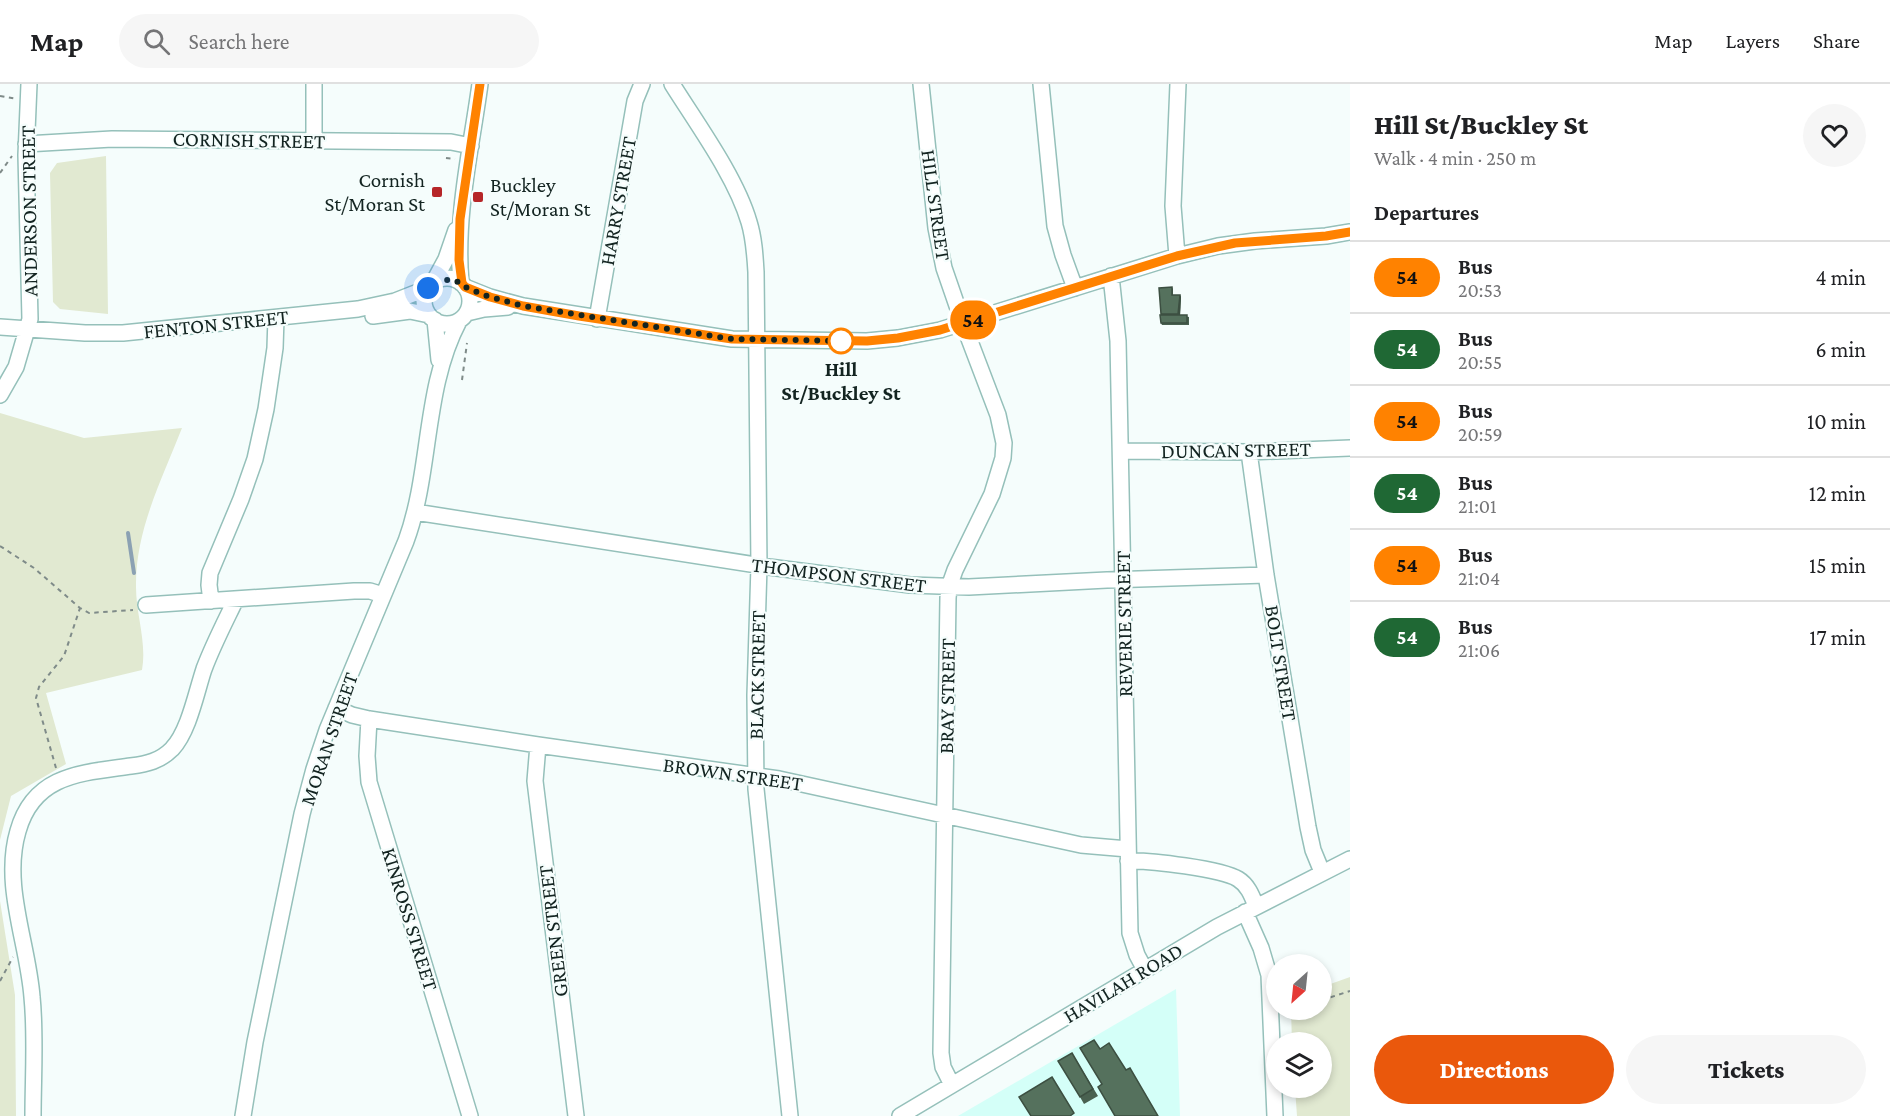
<!DOCTYPE html>
<html lang="en">
<head>
<meta charset="utf-8">
<style>
  body { margin:0; font-family:"Crimson Pro",serif; background:#f6f6f6; color:#202124; height:100vh; display:flex; flex-direction:column; font-size:22px; white-space:nowrap }
  * { box-sizing:border-box; margin:0 }
  p { font-size:20px; color:#757577 }
  .icon { flex:none; width:33px; height:33px; fill:none; stroke:currentColor; stroke-width:2; stroke-linecap:round; stroke-linejoin:round }
  .map { position:relative; flex:1; overflow:hidden }
  .sheet { display:flex; flex-direction:column; background:#fff; width:540px }
  .sheet>* { flex:none }
  .badge { padding:0 12px; border-radius:20px; font-size:21px; line-height:39px }
  .needle { width:39px; rotate:207deg }
  .buttons { position:absolute; left:1266px; top:870px; display:grid; gap:12px }
  .buttons a { display:grid; place-items:center; width:66px; height:66px; border-radius:50%; background:#fff; box-shadow:0 3px 9px #0003; font-size:30px }
  .you { position:absolute; width:30px; height:30px; margin:-15px; border:4px solid #fff; border-radius:50%; background:#1a73e8; box-shadow:0 0 0 9px #1a73e833 }
  .map>.badge { position:absolute; translate:-50% -50%; box-shadow:0 0 0 3px #fff }
  h2 { padding:0 24px; font-size:22px; line-height:54px }
  .round { display:grid; place-items:center; flex:none; width:63px; height:63px; border-radius:32px; background:#f6f6f6 }
  .overview { display:flex; align-items:center; justify-content:space-between; height:102px; padding:0 24px }
  h1 { font-size:28px; font-weight:800; line-height:45px }
  .cta { display:flex; gap:12px; margin-top:auto; padding:12px 24px }
  .cta a { flex:1; height:69px; border-radius:36px; background:#ea580c; color:#fff; font-size:24px; font-weight:800; line-height:69px; text-align:center }
  .cta a+a { background:#f6f6f6; color:#202124 }
  ul { padding:0; list-style:none }
  li { display:flex; align-items:center; gap:18px; height:72px; padding:0 24px; border-top:2px solid #e0e0e0 }
  li div { flex:1 }
  li b { display:block; font-size:22px }
  li em { font-style:normal }
  li .badge { min-width:66px; font-weight:700; text-align:center }
  header { display:flex; align-items:center; gap:36px; box-sizing:border-box; height:84px; padding:0 30px; background:#fff; border-bottom:2px solid #e0e0e0 }
  header strong { font-size:28px }
  nav { display:flex; gap:33px; margin-inline-start:auto; font-size:21px }
  .search { width:420px; height:54px; background:#f6f6f6; display:flex; align-items:center; gap:15px; box-sizing:border-box; padding:0 21px; border-radius:33px; color:#757577; font-size:22px }
  main { display:flex; flex:1; min-height:0 }
  .map>svg:first-child { display:block }
  .built { fill:#d4fff8 }
  .green { fill:#e1e9d1 }
  .lines { fill:none; stroke-linecap:round; stroke-linejoin:round }
  .stream { stroke:#8ba1b3; stroke-width:4 }
  .minor-casing { stroke:#95c0ba; stroke-width:18 }
  .path { stroke:#7f8b89; stroke-width:2; stroke-dasharray:4.5 4.5; stroke-linecap:butt }
  .minor { stroke:#fff; stroke-width:15 }
  .wall { fill:#496150 }
  .shaded-wall { fill:#3c4f41 }
  .building { fill:#55715d; stroke:#3c4f41; stroke-width:1.5 }
  .line-casing { stroke:#fff; stroke-width:14 }
  .line { stroke:#ff8200; stroke-width:9 }
  .walk { stroke:#132421; stroke-width:6; stroke-dasharray:0 10.8 }
  .poi-dot { fill:#b62628; stroke:#f5fdfc; stroke-width:2 }
  .stop-dot { fill:#fff; stroke:#ff8200; stroke-width:3 }
  .labels { text-anchor:middle; stroke-width:4.5; stroke-linejoin:round; paint-order:stroke }
  .street-label { font-size:21px; fill:#132421; stroke:#f5fdfc }
  .poi-label { font-size:21px; fill:#132421; stroke:#f5fdfc; text-anchor:end }
  .stop-label { font-size:21px; font-weight:bold; fill:#132421; stroke:#f5fdfc }
</style>
</head>
<body>
<header>
<strong>Map</strong>
<div class="search"><svg class="icon" aria-label="search" viewBox="0 0 24 24"><circle cx="10" cy="10" r="6"/><path d="M15 15l6 6"/></svg>Search here</div>
<nav><a>Map</a><a>Layers</a><a>Share</a></nav>
</header>
<main>
<div class="map">
<svg width="1350" height="1032" viewBox="0 0 1350 1032">
  <rect width="100%" height="100%" fill="#f5fdfc"/>
  <path class="built" d="M1176 905 1180 1032H958Z"/>
  <path class="green" d="M106 72 108 230 60 225 53 218 50 89 57 79Z
    M0 329 84 354 182 344C162 395 135 447 136 503 136 531 147 558 142 586L46 609 66 680 11 712 0 756Z
    M0 817 15 911 16 1032H0Z
    M1350 893V1032H1297L1295 1004H1322V958H1292L1291 926H1322V903Z"/>
  <g class="lines">
    <path class="stream" d="M128 449 134 489"/>
    <defs>
      <path id="minor" d="M314 0V57
        M672 0C697 40 736 93 749 138 754 154 755 171 756 188L759 482 755 611 756 705 790 1032
        M921 0 936 144 944 184 963 239 998 331 1004 359 1003 374 992 410 955 486 949 503 948 514 941 969 943 983 952 1001
        M1041 0 1055 142 1063 171 1075 204
        M26 60 112 55 451 58 471 62
        M1177 172 1173 122 1178 0
        M1111 192 1118 257 1130 849 1137 871 1145 886
        M424 217a23 23 0 1 1 46 0a23 23 0 1 1-46 0Z
        M433 199 446 175 456 146
        M461 199C455 132 471 66 480 0
        M465 203 490 213 523 222 732 255 867 257 898 254 940 246 1177 172 1218 162 1255 157 1326 152 1350 148
        M467 229 484 225 508 223
        M373 232 410 227 429 231
        M597 235 635 17 642 0
        M435 236 439 276
        M0 243 85 249H123L358 225 395 217 428 204
        M0 311 16 283 30 235 26 71 29 0
        M1121 367 1249 368 1350 364
        M1249 368 1266 491 1308 743 1313 766 1322 788
        M415 428 769 483 910 501 969 503 1107 496 1266 491
        M211 517 209 501 210 489 241 415 255 375 266 325 275 264 276 234
        M146 521 354 507H370L383 511
        M336 624 352 631 369 635 538 661 779 695 1081 761 1128 765
        M369 635 367 672 369 698 470 1032
        M538 661 535 697 576 1032
        M1128 777C1150 776 1222 785 1238 795 1248 801 1252 812 1256 822
        M1245 828 1261 864 1269 891 1275 1032
        M33 1032C33 993 36 952 32 913 28 859 2 801 18 747 34 690 82 689 131 682 147 680 160 677 172 665 189 647 196 609 204 585 213 561 225 538 236 515
        M243 1032 255 958 302 730 314 685 327 646 406 457C432 386 423 305 459 237
        M900 1032 1217 843 1350 775"/>
    </defs>
    <use href="#minor" class="minor-casing"/>
    <path class="path" d="M0 12 17 15
      M446 74 455 75
      M0 89 12 72
      M462 296 467 259
      M0 462 34 484 80 524 89 529 133 526
      M56 684 36 614 39 603 64 572 80 524
      M0 897 13 873
      M1322 916 1350 907"/>
    <use href="#minor" class="minor"/>
  </g>
  <path class="wall" d="M1172 203 1173 205V211H1180L1181 213 1180 231 1189 233V241H1162L1161 239 1162 231 1161 230Z
    M1072 969 1098 1012 1084 1020 1080 1013Z"/>
  <path class="shaded-wall" d="M1180 211 1181 213 1180 232 1178 230Z"/>
  <path class="building" d="M1172 203V211H1180L1178 230H1161L1159 204Z
    M1160 231H1187V239H1161Z
    M1094 956 1100 965 1109 959 1126 986 1130 984 1158 1032H1115L1098 1003 1102 1000 1080 964Z
    M1072 969 1093 1005 1080 1013 1058 977Z
    M1052 993 1074 1029 1070 1032H1031L1019 1013Z"/>
  <g class="lines">
    <defs>
      <path id="line" d="M480 0 460 135 459 176 462 199 465 203 490 213 523 222 579 232 732 255 867 257 898 254 940 246 1177 172 1235 159 1326 152 1350 148"/>
    </defs>
    <use href="#line" class="line-casing"/>
    <use href="#line" class="line"/>
    <path class="walk" d="M428 204 440 196H455L465 203 484 211 523 222 732 255 846 257H841"/>
  </g>
  <g class="poi-dot">
    <rect x="431" y="102" width="12" height="12" rx="3"/>
    <rect x="472" y="107" width="12" height="12" rx="3"/>
  </g>
  <circle class="stop-dot" cx="841" cy="257" r="12"/>
  <g class="labels">
    <g class="street-label">
      <text transform="translate(249 56) rotate(1)" y="7">CORNISH STREET</text>
      <text transform="translate(618 117) rotate(-80)" y="7">HARRY STREET</text>
      <text transform="translate(936 121) rotate(82)" y="7">HILL STREET</text>
      <text transform="translate(29 127) rotate(-91)" y="7">ANDERSON STREET</text>
      <text transform="translate(216 240) rotate(-6)" y="7">FENTON STREET</text>
      <text transform="translate(1236 366) rotate(-1)" y="7">DUNCAN STREET</text>
      <text transform="translate(839 491) rotate(7)" y="7">THOMPSON STREET</text>
      <text transform="translate(1124 540) rotate(-91)" y="7">REVERIE STREET</text>
      <text transform="translate(1281 579) rotate(81)" y="7">BOLT STREET</text>
      <text transform="translate(757 591) rotate(-89)" y="7">BLACK STREET</text>
      <text transform="translate(947 612) rotate(-89)" y="7">BRAY STREET</text>
      <text transform="translate(329 655) rotate(-71)" y="7">MORAN STREET</text>
      <text transform="translate(733 690) rotate(8)" y="7">BROWN STREET</text>
      <text transform="translate(410 835) rotate(73)" y="7">KINROSS STREET</text>
      <text transform="translate(553 847) rotate(-97)" y="7">GREEN STREET</text>
      <text transform="translate(1123 899) rotate(-31)" y="7">HAVILAH ROAD</text>
    </g>
    <g class="poi-label">
      <text x="425" y="103">Cornish<tspan x="425" dy="24">St/Moran St</tspan></text>
      <text x="490" y="108" text-anchor="start">Buckley<tspan x="490" dy="24">St/Moran St</tspan></text>
    </g>
    <g class="stop-label">
      <text x="841" y="292">Hill<tspan x="841" dy="24">St/Buckley St</tspan></text>
    </g>
  </g>
</svg>
<div class="buttons">
<a><svg class="needle" viewBox="-14 -14 28 28"><path d="M0-13l5 13h-10z" fill="#e53935"/><path d="M0 13l5-13h-10z" fill="#757577"/></svg></a>
<a><svg class="icon" aria-label="layers" viewBox="0 0 24 24"><path d="M12 4l9 5-9 5-9-5zM3 14l9 5 9-5"/></svg></a>
</div>
<div class="you" style="left:428px;top:204px"></div>
<b class="badge" style="left:973px;top:236px;background:#ff8200;color:#111">54</b>
</div>
<section class="sheet">
<div class="overview"><div><h1>Hill St/Buckley St</h1><p>Walk · 4 min · 250 m</p></div><a class="round"><svg class="icon" aria-label="heart" viewBox="0 0 24 24"><path d="M12 20l-8-8c-3-5 5-10 8-4 3-6 11-1 8 4z"/></svg></a></div>
<h2>Departures</h2>
<ul>
<li><span class="badge" style="background:#ff8200;color:#111">54</span><div><b>Bus</b><p>20:53</p></div><em>4 min</em></li>
<li><span class="badge" style="background:#1f6834;color:#fff">54</span><div><b>Bus</b><p>20:55</p></div><em>6 min</em></li>
<li><span class="badge" style="background:#ff8200;color:#111">54</span><div><b>Bus</b><p>20:59</p></div><em>10 min</em></li>
<li><span class="badge" style="background:#1f6834;color:#fff">54</span><div><b>Bus</b><p>21:01</p></div><em>12 min</em></li>
<li><span class="badge" style="background:#ff8200;color:#111">54</span><div><b>Bus</b><p>21:04</p></div><em>15 min</em></li>
<li><span class="badge" style="background:#1f6834;color:#fff">54</span><div><b>Bus</b><p>21:06</p></div><em>17 min</em></li>
</ul>
<div class="cta"><a>Directions</a><a>Tickets</a></div>
</section>
</main>
</body>
</html>
